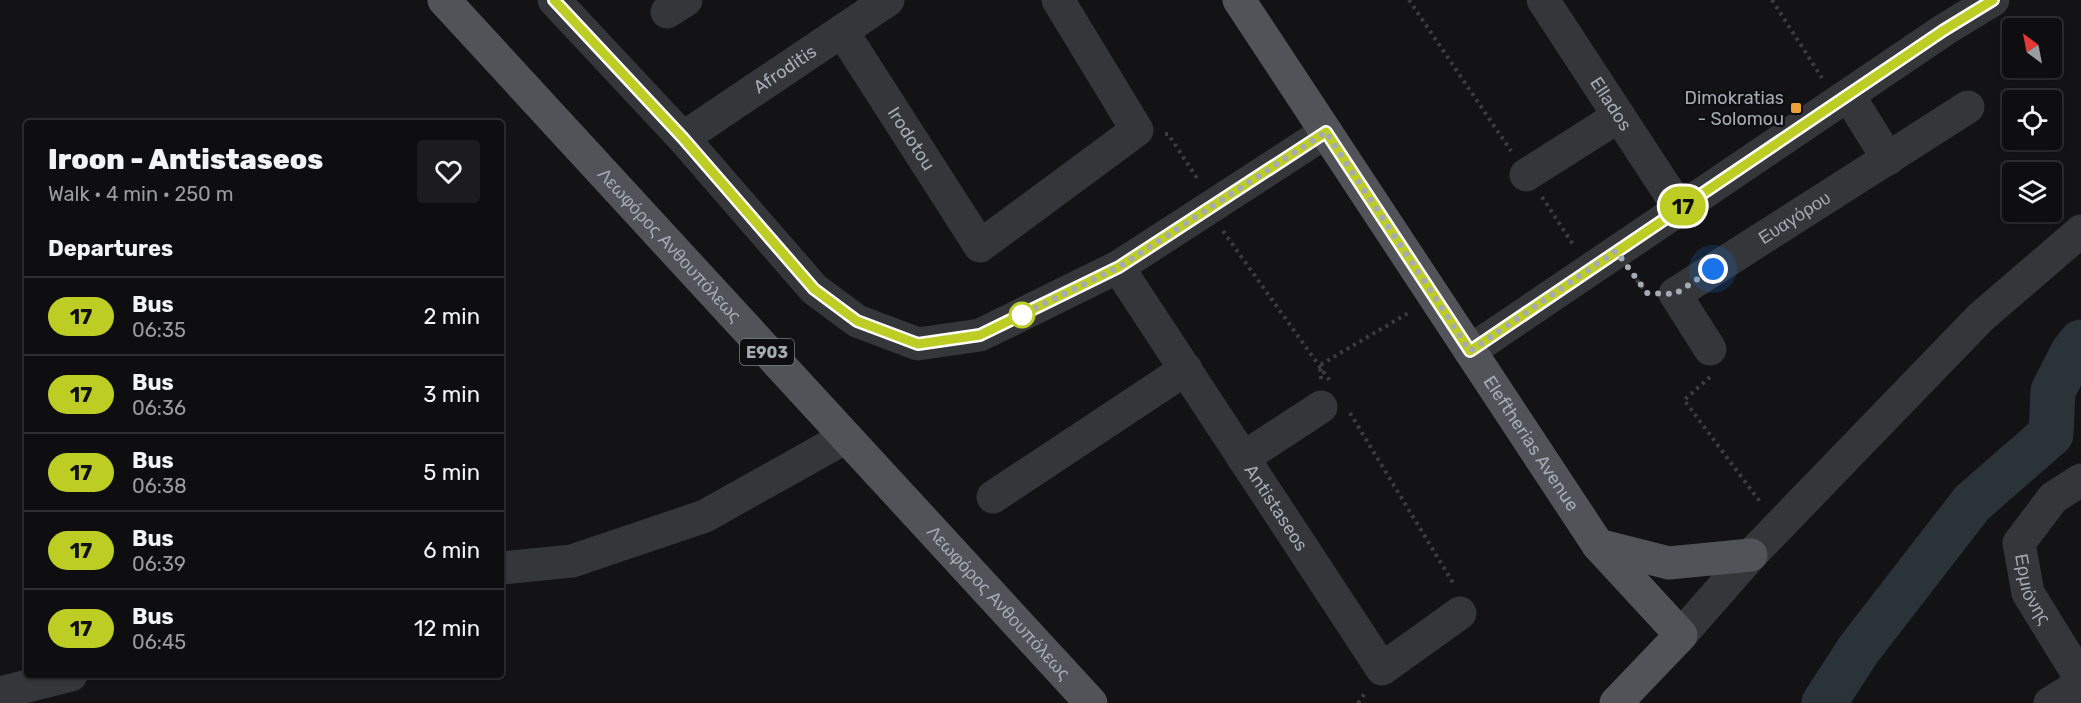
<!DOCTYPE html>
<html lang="en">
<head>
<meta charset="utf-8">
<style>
  body { margin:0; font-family:Rubik,sans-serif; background:#1c1c1e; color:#f1f3f6; height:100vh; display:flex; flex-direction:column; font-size:22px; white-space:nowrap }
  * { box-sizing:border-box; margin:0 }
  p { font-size:20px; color:#9b9c9f }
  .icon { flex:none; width:33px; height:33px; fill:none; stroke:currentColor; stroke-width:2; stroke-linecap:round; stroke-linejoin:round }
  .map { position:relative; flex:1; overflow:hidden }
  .side { position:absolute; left:24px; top:120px; width:480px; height:558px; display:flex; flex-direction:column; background:#0e0e10; border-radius:6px; box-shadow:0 2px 4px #0004,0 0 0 2px #2e2e30 }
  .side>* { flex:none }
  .badge { padding:0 12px; border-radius:20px; font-size:21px; line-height:39px }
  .needle { width:39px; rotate:328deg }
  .controls { position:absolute; left:2002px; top:18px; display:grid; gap:12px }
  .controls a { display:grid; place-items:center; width:60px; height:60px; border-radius:6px; background:#0e0e10; box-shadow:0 2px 4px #0004,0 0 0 2px #2e2e30; font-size:30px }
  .you { position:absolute; width:30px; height:30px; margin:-15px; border:4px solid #fff; border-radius:50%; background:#1a73e8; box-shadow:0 0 0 9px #1a73e833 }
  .map>.badge { position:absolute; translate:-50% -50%; box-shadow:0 0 0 3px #fff }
  h2 { padding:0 24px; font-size:22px; line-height:54px }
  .round { display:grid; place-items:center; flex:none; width:63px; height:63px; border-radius:6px; background:#1c1c1e }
  .headline { display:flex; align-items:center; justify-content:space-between; height:102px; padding:0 24px }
  h1 { font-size:28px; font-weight:800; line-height:45px }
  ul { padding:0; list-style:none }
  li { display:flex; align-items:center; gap:18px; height:78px; padding:0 24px; border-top:2px solid #2e2e30 }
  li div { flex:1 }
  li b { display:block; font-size:22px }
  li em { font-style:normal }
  li .badge { min-width:66px; font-weight:700; text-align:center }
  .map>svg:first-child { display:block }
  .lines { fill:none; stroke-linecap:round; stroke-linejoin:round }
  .river { stroke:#2a3338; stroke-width:45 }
  .path { stroke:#3b3d41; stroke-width:4; stroke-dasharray:3 4.5; stroke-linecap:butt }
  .minor { stroke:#34363a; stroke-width:33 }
  .major { stroke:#515359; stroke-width:33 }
  .line-casing { stroke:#fff; stroke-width:14 }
  .line { stroke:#bdcd24; stroke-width:9 }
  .walk { stroke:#a5abb5; stroke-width:6; stroke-dasharray:0 10.8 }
  .poi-dot { fill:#eaa236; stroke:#0e0e10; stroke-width:2 }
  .stop-dot { fill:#fff; stroke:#bdcd24; stroke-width:3 }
  .labels { text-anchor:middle; stroke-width:4.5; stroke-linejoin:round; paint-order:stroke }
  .shield { fill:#0e0e10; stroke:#787c84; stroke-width:1.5 }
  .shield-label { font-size:16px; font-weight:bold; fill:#a5abb5 }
  .street-label { font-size:18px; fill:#a5abb5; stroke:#0e0e10 }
  .poi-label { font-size:18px; fill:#a5abb5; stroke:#0e0e10; text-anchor:end }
</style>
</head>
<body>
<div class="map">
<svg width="2081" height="703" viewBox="0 0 2081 703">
  <rect width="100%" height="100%" fill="#131315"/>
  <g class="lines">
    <path class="river" d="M1824 703 1859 649 1972 503 2051 434 2053 391 2073 352 2081 342"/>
    <path class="path" d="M1409 0 1511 151
      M1772 0 1822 78
      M1165 134H1168L1199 181
      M1542 197 1574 246
      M1223 231 1330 381
      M1632 274 1646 292
      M1710 377 1684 400 1761 503
      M1321 379 1320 365 1410 312
      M1350 413 1455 586
      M1358 703 1366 692"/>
    <g class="minor">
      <path d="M554 0 683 138 814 289 857 321 918 344 980 335 1118 267 1326 132"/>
      <path id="s1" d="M1543 0 1679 208"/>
      <path d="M667 12 686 0"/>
      <path id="s2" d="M842 31 980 246 1137 130 1058 0"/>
      <path d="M1849 96 1888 159"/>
      <path id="s3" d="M683 138 888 0"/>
      <path d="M1526 175 1619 116"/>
      <path id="s4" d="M1118 267 1382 669 1460 613"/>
      <path id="s5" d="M1710 349 1675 294 1968 107"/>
      <path d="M1470 351 1944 30 1993 0"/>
      <path d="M1243 458 1321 407"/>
      <path id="s6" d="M2081 480 2053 498 2019 543 2028 593 2081 679"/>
      <path d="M993 497 1186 369"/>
      <path d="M501 568 572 561 705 516 846 437"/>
      <path d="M1681 635 1751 555 1981 317 2081 231"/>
      <path d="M0 693 71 675"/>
      <path d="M2050 703 2081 684"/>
    </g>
    <g class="major">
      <path id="s7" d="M444 0 1091 703"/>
      <path id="s8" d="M1239 0 1598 545 1681 635 1616 703"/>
      <path d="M1598 545 1669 563 1751 555"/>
    </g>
  </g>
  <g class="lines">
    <defs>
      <path id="line" d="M554 0 683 138 814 289 857 321 918 344 980 335 1119 267 1326 132 1470 351 1944 30 1993 0"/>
    </defs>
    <use href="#line" class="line-casing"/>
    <use href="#line" class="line"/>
    <path class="walk" d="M1022 315 1019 316 1119 267 1326 132 1470 351 1616 251 1647 293 1675 294 1713 269"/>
  </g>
  <rect class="poi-dot" x="1790" y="102" width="12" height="12" rx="3"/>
  <circle class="stop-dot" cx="1022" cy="315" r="12"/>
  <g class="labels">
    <rect class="shield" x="740" y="339" width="54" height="26" rx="4.5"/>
    <g class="shield-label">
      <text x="767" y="358">E903</text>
    </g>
    <g class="street-label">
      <text dy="6" stroke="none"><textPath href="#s3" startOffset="123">Afroditis</textPath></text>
      <text dy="6" stroke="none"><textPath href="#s1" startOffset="124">Ellados</textPath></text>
      <text dy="6" stroke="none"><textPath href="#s2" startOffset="128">Irodotou</textPath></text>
      <text dy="6" stroke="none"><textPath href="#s5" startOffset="207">Ευαγόρου</textPath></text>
      <text dy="6" stroke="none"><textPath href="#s7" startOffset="333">Λεωφόρος Ανθουπόλεως</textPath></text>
      <text dy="6" stroke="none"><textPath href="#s8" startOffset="531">Eleftherias Avenue</textPath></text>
      <text dy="6" stroke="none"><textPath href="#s4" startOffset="288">Antistaseos</textPath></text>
      <text dy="6" stroke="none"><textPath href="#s6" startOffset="138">Ερμιόνης</textPath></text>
      <text dy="6" stroke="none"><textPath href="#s7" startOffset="819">Λεωφόρος Ανθουπόλεως</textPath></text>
    </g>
    <g class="poi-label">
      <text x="1784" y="104">Dimokratias<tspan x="1784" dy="21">- Solomou</tspan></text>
    </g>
  </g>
</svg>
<div class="controls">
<a><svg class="needle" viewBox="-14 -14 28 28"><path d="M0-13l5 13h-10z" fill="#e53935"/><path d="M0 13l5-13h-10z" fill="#9b9c9f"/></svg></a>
<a><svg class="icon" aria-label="locate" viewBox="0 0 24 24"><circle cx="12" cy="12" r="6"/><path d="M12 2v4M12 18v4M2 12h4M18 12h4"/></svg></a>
<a><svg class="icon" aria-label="layers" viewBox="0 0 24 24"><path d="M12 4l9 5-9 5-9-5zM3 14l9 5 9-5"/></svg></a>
</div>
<div class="you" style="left:1713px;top:269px"></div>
<b class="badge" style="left:1683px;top:206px;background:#bdcd24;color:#111">17</b>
<section class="side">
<div class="headline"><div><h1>Iroon - Antistaseos</h1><p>Walk · 4 min · 250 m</p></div><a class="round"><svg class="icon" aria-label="heart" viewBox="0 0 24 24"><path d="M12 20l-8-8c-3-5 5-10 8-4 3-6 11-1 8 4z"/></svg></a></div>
<h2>Departures</h2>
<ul>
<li><span class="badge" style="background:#bdcd24;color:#111">17</span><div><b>Bus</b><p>06:35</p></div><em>2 min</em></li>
<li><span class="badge" style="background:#bdcd24;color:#111">17</span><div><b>Bus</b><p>06:36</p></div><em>3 min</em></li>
<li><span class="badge" style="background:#bdcd24;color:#111">17</span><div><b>Bus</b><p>06:38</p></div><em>5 min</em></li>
<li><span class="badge" style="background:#bdcd24;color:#111">17</span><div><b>Bus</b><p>06:39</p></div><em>6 min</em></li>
<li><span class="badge" style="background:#bdcd24;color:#111">17</span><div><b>Bus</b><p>06:45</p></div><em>12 min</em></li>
</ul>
</section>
</div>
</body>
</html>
